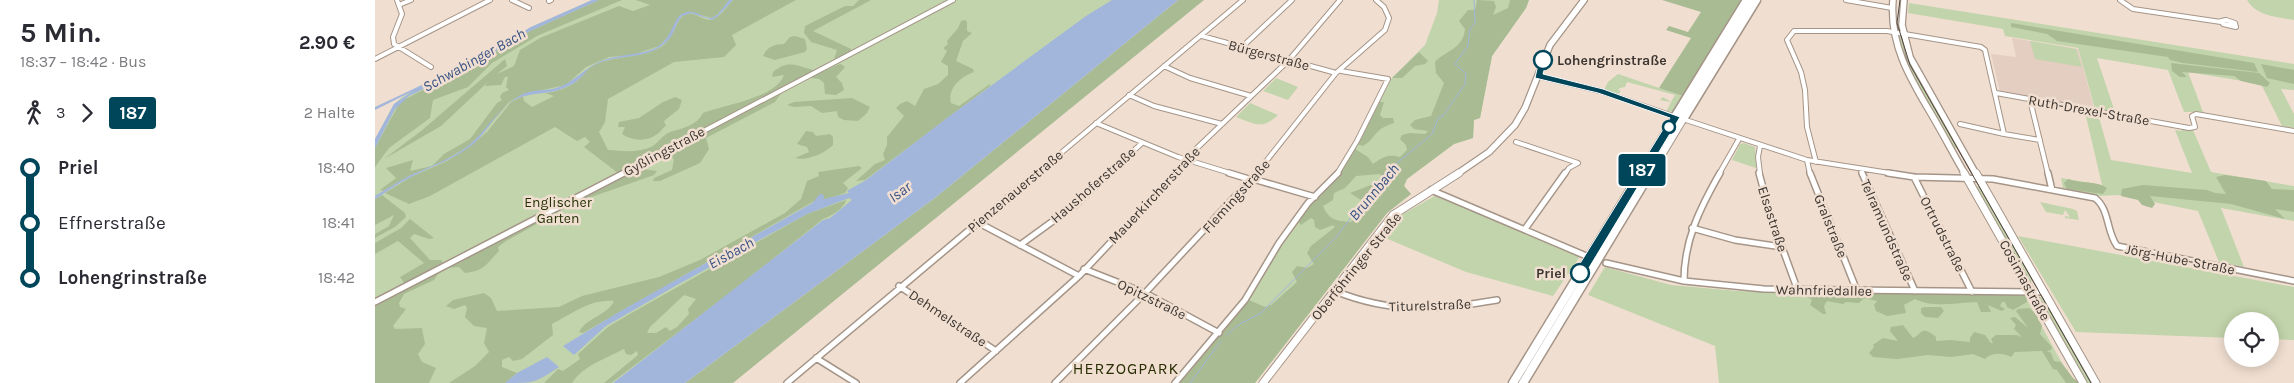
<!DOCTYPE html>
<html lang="de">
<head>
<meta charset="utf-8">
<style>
  body { margin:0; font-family:Karla,sans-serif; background:#f7f7f7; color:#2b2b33; height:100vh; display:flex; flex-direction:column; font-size:19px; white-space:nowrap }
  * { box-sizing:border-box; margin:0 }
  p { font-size:16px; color:#7c7c81 }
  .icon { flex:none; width:28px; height:28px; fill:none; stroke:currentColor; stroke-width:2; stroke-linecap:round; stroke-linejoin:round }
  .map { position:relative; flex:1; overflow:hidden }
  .panel { display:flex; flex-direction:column; background:#fff; width:375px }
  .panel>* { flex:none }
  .badge { padding:0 10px; border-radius:4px; font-size:18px; line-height:32px }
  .controls { position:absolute; left:1849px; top:312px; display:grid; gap:10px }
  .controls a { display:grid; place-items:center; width:55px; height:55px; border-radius:50%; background:#fff; box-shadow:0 2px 12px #0003; font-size:25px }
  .map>.badge { position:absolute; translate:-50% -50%; box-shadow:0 0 0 2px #fff }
  .legs { display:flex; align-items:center; gap:8px; height:55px; padding:0 20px; font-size:16px }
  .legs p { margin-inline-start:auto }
  .overview { display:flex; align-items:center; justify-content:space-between; height:85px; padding:0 20px }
  h1 { font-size:28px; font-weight:700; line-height:38px }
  ul { padding:0 20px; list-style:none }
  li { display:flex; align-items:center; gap:18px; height:55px; font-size:19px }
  li i { display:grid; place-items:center; width:8px; height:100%; margin:0 6px; background:currentColor }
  li i::after { content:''; width:12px; height:12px; margin:-6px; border:4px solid; border-radius:50%; background:#fff }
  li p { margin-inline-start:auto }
  li:first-child i { background:linear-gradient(#0000 50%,currentColor 0) }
  li:last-child i { background:linear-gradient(currentColor 50%,#0000 0) }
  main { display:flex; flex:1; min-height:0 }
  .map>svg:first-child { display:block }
  .education { fill:#e3cec1 }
  .green { fill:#c2d4ab }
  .forest { fill:#a9bb92; fill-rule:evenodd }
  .water { fill:#a2b6dc }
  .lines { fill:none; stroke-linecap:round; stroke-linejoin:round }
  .stream { stroke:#a2b6dc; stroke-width:1 }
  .canal { stroke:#a2b6dc; stroke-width:6 }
  .street-far1-casing { stroke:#a59588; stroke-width:6 }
  .street-casing { stroke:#a59588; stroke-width:8 }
  .secondary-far1-casing { stroke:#a59588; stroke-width:8 }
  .secondary-casing { stroke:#a59588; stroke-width:9 }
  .primary-far1-casing { stroke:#a59588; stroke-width:9 }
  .primary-casing { stroke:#a59588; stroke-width:11 }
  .highway-casing { stroke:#a59588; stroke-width:11 }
  .street-far1 { stroke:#fff; stroke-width:4 }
  .street { stroke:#fff; stroke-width:5 }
  .secondary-far1 { stroke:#fff; stroke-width:5.5 }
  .secondary { stroke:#fff; stroke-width:7 }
  .primary-far1 { stroke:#fff; stroke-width:7 }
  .primary { stroke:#fff; stroke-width:8 }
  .highway { stroke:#fff; stroke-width:8 }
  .tram { stroke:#504842; stroke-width:1 }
  .line-1 { fill:#00465a; stroke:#fff }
  .stop-1-dot { fill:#fff; stroke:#00465a; stroke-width:2.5 }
  .labels { text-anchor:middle; stroke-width:5; stroke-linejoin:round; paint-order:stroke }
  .street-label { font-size:14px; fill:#3c3530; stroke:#f0dfd1 }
  .stop-label { font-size:14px; font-weight:bold; fill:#3c3530; stroke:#f0dfd1; text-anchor:start }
  .park-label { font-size:14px; fill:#233204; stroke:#f0dfd1 }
  .water-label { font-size:15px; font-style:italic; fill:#385284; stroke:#f0dfd1 }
  .quarter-label { font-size:16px; letter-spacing:1px; fill:#2a2e04; stroke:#f0dfd1 }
</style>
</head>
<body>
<main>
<section class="panel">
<div class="overview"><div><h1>5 Min.</h1><p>18:37 – 18:42 · Bus</p></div><b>2.90 €</b></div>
<div class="legs"><svg class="icon" aria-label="walk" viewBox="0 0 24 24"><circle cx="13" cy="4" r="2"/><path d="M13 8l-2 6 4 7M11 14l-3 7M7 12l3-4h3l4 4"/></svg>3<svg class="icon" aria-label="forward" viewBox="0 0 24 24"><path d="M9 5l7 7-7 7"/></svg><b class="badge" style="background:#00465a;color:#fff">187</b><p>2 Halte</p></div>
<ul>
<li><i style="color:#00465a"></i><b>Priel</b><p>18:40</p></li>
<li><i style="color:#00465a"></i><span>Effnerstraße</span><p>18:41</p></li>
<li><i style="color:#00465a"></i><b>Lohengrinstraße</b><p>18:42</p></li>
</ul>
</section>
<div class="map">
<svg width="1919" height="383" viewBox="0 0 1919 383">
  <rect width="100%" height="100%" fill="#f0dfd1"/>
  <path class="education" d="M1637 38 1703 49 1719 108 1625 92 1616 54 1641 57Z"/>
  <path class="green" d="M217 0H739L242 383H0V139L19 104 27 97 54 80 98 61 156 27Z
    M1064 0H1154L1151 8 1117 56 1105 118 1099 120 1098 138 1079 144 1032 179 1029 186 1036 194 1012 213 880 383H805L874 300 906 243 935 204 961 179 980 149 1015 80 1050 45 1062 13Z
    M1872 0H1919V20C1902 17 1881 16 1872 0Z
    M1534 3 1919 64V90L1906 89 1919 114V128L1907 126 1886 84 1813 72 1828 112H1809L1793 70 1722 58 1740 112 1720 109 1703 48 1630 36 1628 29 1533 13Z
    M1521 36 1527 37C1538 77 1564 113 1585 148H1576L1536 75Z
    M1655 41 1701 49 1707 67 1660 59Z
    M1243 74 1308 96 1300 111 1291 112 1296 102 1285 100 1288 97 1296 102 1300 95 1252 82 1250 87 1245 88 1243 90 1246 91 1243 94 1229 90 1233 82Z
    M901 78 923 87 913 100 888 91Z
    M875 103 903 115C887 130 879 124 861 117Z
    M1710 112 1723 114 1736 160 1817 173 1800 130 1807 131 1806 128 1818 130 1836 172 1919 186V221L1846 208 1869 267 1844 262 1823 211 1743 195 1724 196 1688 188 1686 178 1727 185Z
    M1369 143 1380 147 1381 168 1357 160 1365 144Z
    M1599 186 1606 187 1660 281H1652Z
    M1063 194 1206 255 1178 296 1091 272 1008 237 1023 217Z
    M1665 202 1698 209 1702 211 1704 220 1690 218V216L1695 217 1690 210 1688 215 1671 212Z
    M1643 236 1919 287V340L1895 339V321H1858L1857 338 1701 332Z
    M1230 267 1296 285 1363 291 1650 296 1698 383H1344L1340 346 1213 295Z
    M1661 297H1670L1719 383H1710Z"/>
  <path class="forest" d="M224 0H247L162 36 117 63 93 87 58 100 55 118 14 148 0 167V148L25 102 131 46 153 32Z
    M261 0H354L343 14 337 18 315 12 306 15 295 35 284 46 258 55 234 57 211 67 191 85 148 94 134 102 109 132 92 147 67 162 34 176 8 191 5 190 21 178 11 168 38 160 35 171 57 166 69 154 95 139 122 103 127 100 125 97 127 93 134 90 131 87 133 77H130L126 85 110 86 113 82 66 126 9 159 46 131 130 59 132 66 122 74 139 66 145 50 165 38 244 6 258 11 275 5Z
    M358 0H421L357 35 361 45 349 57 299 62 233 99 230 122 224 132 233 150C247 151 262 153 276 147 283 144 287 135 295 132 308 128 321 126 328 113 349 105 401 98 409 75L397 77 398 72C418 56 427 71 447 71 453 71 459 65 466 64L470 67 461 77 467 83 469 90 461 95 450 94 449 83 444 79 430 77 410 88 400 102 331 138 334 149 325 163 285 181H278L279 178 297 170 299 159 285 151 270 159 271 164 268 169 282 171 279 175 208 200 203 199 244 177 243 173 209 147 215 142 210 137 202 141 180 127 55 196 34 204 10 193 36 177 72 161 94 147 112 132 136 102 148 96 149 101 157 107 179 96 170 93C181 92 197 87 205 78 209 74 213 68 219 65 241 55 265 59 286 47 300 38 301 18 311 14 320 11 327 21 337 20L346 14Z
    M484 0H496L438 31 476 49 475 53 459 59 462 50 436 42 429 33 430 26 470 6H478Z
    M803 0H829L358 383H310L561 197Z
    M1102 0 1119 1 1121 7 1118 15 1133 8 1135 0H1154L1151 8 1117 56 1105 118 1099 120 1098 138 1079 144 1032 179 1029 186 1036 194 1012 213 880 383H805L874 300 890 307 896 305 922 282 917 272 922 266 932 268 939 264 932 253 936 246 960 227 958 225 945 230 940 227 939 220 936 218 926 225 923 221 935 204 961 179 980 149 993 157 998 164C1008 157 1013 154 1025 157L1032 150 1031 145 1025 139 1027 135 1035 133 1050 134 1053 131 1039 129 1035 125 1040 120 1056 116 1069 83 1061 73 1060 62C1069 51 1088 50 1090 29L1084 21 1093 10H1100ZM1005 174 1009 180 975 193 991 203 976 222C961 221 954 220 948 206L958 200 959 193 970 188 981 176Z
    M1287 0H1368L1308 96 1284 88 1316 38 1291 30 1294 26 1313 32 1326 12Z
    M590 20 592 22V31L597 33 588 41 581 61 598 69 599 72C587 76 572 88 576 103L584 106 615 84V86L490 180 481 181 500 164 510 160 508 154 512 145V137L529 116 521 108 525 104 532 101 540 106 549 89 563 84 573 75V66L566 62 572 51 568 48 573 44 572 41 583 28 586 21Z
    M1636 23 1879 63 1883 72 1808 63 1795 60 1793 57 1682 41 1672 34 1636 27Z
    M420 36 430 39 432 49 430 52 400 60 388 56C392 47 399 44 409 44L415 37Z
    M1044 52 1053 61 1050 64 1040 66 1027 78H1017Z
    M1796 63 1884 73 1895 83 1892 87 1866 81 1859 76 1807 72 1812 77H1805L1797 71Z
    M1886 64 1919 70V84L1892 78Z
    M300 97 307 100 304 109 289 121 291 126C287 128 286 132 282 134 273 142 257 141 247 134L250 127H243L244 122 264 118 288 102Z
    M477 98 495 107 492 113 483 121 469 120 463 117 462 111 447 113 436 106 419 107 412 105 419 102Z
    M1003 102H1009L1005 115 1008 118H1018L1019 123C997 130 1003 137 988 146L982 144Z
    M431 131 438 132 441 136 455 134 458 137V145C449 154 432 161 420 158L434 152 432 147 422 144Z
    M484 166 487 168 468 183 473 188 470 193 446 201 441 200 208 333 204 332C212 317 232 316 239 301 217 298 196 314 177 324L178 335 147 359 138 361 134 357 127 360V367L142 373 130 383H74L100 366 114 352 109 343 112 328 99 326 90 317 92 308 90 305 79 309 71 306 78 300 109 293 116 298 122 311 184 307 207 296 284 277 325 260 410 213 426 199 432 181 444 176 443 172Z
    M1850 175 1891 181 1897 189 1919 190V212L1900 209 1910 219 1856 204 1775 196 1780 204 1777 208 1767 205 1763 200 1746 196 1747 189 1768 185 1832 190 1840 193 1851 194 1841 177Z
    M1693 179C1707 184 1720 180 1732 188L1728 194 1692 189 1689 183Z
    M7 195 30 213 31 217 20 227 0 238V234L14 226 19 215 0 225V199Z
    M471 200C469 209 456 216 448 219L351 296 236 383H229L263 355 262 351 256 355 251 354 249 349C230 359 209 365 197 383H169L183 369 188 371 205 359 203 354 233 327 253 315 432 214ZM309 295 321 299 313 309 314 314 302 327 295 331 291 327 281 333H272L275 327Z
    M195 202 197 203 194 206 131 241 123 247 124 251C111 264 110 271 90 273L84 267 72 268 63 274 59 280 29 294 24 303 25 307 31 309 18 326 20 329 47 328 50 344 43 354 47 362 61 368 54 383H0V306L44 280Z
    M35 219 59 238 54 239 39 234 35 238 55 260H66L68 263 30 284 25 277 49 263 23 241 0 254V243L26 228Z
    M1433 292 1644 294 1652 296V302L1638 310 1632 307 1630 302H1627L1625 306 1630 309 1627 311 1613 305 1616 312H1606L1602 302C1582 303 1557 308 1540 299L1529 305 1531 313 1512 316 1501 311 1499 305 1502 301 1489 298 1484 303 1471 302 1468 304 1452 301 1449 306 1451 314H1448L1435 305 1437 300 1429 294Z
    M1550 307H1566L1569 311 1563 318 1550 317 1546 313V308Z
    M1654 308 1661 314 1667 326 1665 334 1677 347 1676 350 1672 351 1676 353 1679 361 1686 362 1698 378 1705 383H1691L1682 370 1678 369 1667 351 1640 352 1636 357C1627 353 1617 352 1610 359L1598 354 1576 357 1553 355 1522 359 1498 357 1494 353 1499 347 1498 345 1508 338 1523 341 1515 331 1516 327 1528 325 1538 338C1547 335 1545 324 1561 337V341L1575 340 1595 342V338L1599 332 1610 335 1616 343H1618L1616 339 1621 335H1642L1647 337 1639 329 1641 325 1635 318 1640 317 1653 328 1641 311 1643 309Z"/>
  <path class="water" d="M217 0H224L153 32 101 63 34 96 20 109 0 148V139L19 104 38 91 0 110V107L98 61 156 27Z
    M354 0H358L343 16 337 20 316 13 307 16C299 25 300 36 289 44 269 61 240 53 218 66 212 69 209 75 204 79 199 84 191 87 184 90 168 95 152 92 137 101 120 112 111 136 93 148 75 161 55 167 36 177 23 183 12 192 0 199V196C12 189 24 181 36 175 56 166 76 159 93 146 113 130 124 105 148 94 158 89 171 91 181 88 199 83 209 68 226 61 243 54 261 56 278 49 301 39 295 16 312 12 322 10 329 19 337 18L343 14Z
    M737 0H803L561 197 310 383H238L448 220 455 218 477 200 474 198 432 214 302 285 231 326 199 355 188 346 244 312 441 201 474 193 472 191 491 180 572 118 711 16Z
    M172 357 184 367C160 383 160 383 130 383L142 373Z"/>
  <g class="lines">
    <path class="stream" d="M852 335 863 325 886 313 962 236 1010 173 1057 134 1063 118 1068 116 1090 84 1091 74 1080 64 1093 46 1095 29 1100 23 1099 0
      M815 383 846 341"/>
    <path class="canal" d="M439 206 446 197"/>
    <defs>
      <path id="street-far1" d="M22 0 27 14 18 37 19 44 56 67
        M137 0 154 8
        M1471 0 1517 8
        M1745 0 1758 9 1846 22
        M174 1 176 0
        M24 5 36 0
        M1851 20 1860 23 1861 27 1848 24 1846 21Z
        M827 36 961 73
        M866 48 917 0
        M0 59 115 0
        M789 66 815 78 876 96
        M1163 76 1225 91 1301 117
        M1621 93 1814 128 1820 127 1817 116 1821 114 1919 131
        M754 95 779 106 847 124
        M1655 100 1673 174
        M1308 119 1432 160 1521 174
        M721 123 803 157 858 174
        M1629 134 1665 140
        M1141 142 1203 163
        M1432 160 1435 174
        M1441 162 1432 127 1430 90 1426 72 1412 40 1419 31H1512L1606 47 1610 50 1629 134 1585 124
        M1486 169 1487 174
        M247 174 578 0
        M661 174 868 0
        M733 174 767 143
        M800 174 821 149 914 60 965 0
        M881 174 961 73 1010 30 1014 18 1009 7 1001 0
        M962 174 982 141 1013 79 966 71
        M1190 174 1194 168 1203 163
        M1344 174 1364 139
        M1385 174 1383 157 1385 146"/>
      <path id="street" d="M854 173 877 180
        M1384 173 1396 217 1423 291
        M1435 173 1482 291
        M1487 173 1540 291
        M1513 173 1539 177 1618 179 1720 198C1735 210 1731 231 1742 246L1919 281
        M1673 173 1677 190
        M1539 177 1597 292
        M878 179 940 197
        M1056 190 1216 258
        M604 223 704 276
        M1317 228 1360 240 1407 247
        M1150 229 1190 173
        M645 245 700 205 735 173
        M1231 263 1309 281 1389 289 1669 292
        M709 269 770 293 844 333
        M1309 281C1309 240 1325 208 1345 173
        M524 286 621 351
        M960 291C1016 314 1064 310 1122 300
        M0 302 249 173
        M441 358 481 383
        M412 383 662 173
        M585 383 704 276 801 173
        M680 383 770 293 882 173
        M800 383 870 300 904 243 933 203 963 173"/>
      <path id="secondary-far1" d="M1518 0C1514 45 1536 80 1558 117 1569 136 1579 155 1590 174
        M1529 0 1527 25 1535 57 1601 174
        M1082 174 1114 152 1140 125 1150 108 1175 45 1209 0"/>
      <path id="secondary" d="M1589 173 1708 383
        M1601 173 1721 383
        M888 383 1018 215 1084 173"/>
      <path id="primary-far1" d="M1265 174 1300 117
        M1275 174 1308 119"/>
      <path id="primary" d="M1138 383 1266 173
        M1148 383 1275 173"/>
      <path id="highway" d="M1300 117 1372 0
        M1308 119 1381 0"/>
    </defs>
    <use href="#street-far1" class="street-far1-casing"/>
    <use href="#street" class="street-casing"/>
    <use href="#secondary-far1" class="secondary-far1-casing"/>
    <use href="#secondary" class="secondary-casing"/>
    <use href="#primary-far1" class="primary-far1-casing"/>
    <use href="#primary" class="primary-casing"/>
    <use href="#highway" class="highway-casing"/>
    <use href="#street-far1" class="street-far1"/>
    <use href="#street" class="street"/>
    <use href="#secondary-far1" class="secondary-far1"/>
    <use href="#secondary" class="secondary"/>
    <use href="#primary-far1" class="primary-far1"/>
    <use href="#primary" class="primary"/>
    <use href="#highway" class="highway"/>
    <path class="tram" d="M1525 0 1522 23 1535 65 1716 383"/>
  </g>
  <path class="line-1" d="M1168 58 1172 60 1168 74 1228 89 1305 117 1209 276H1201V270L1295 118 1223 93 1160 78 1164 60Z"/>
  <g class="stop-1-dot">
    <circle cx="1168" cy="60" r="9"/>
    <circle cx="1294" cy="127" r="6"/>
    <circle cx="1205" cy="273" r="9"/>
  </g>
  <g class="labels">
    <g class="street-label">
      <text transform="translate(894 55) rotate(15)" y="5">Bürgerstraße</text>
      <text transform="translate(1714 110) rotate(10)" y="5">Ruth-Drexel-Straße</text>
      <text transform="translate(289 151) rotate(-28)" y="5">Gyßlingstraße</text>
      <text transform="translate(718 185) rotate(-41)" y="5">Haushoferstraße</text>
      <text transform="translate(640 191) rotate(-40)" y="5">Pienzenauerstraße</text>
      <text transform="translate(779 195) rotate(-47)" y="5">Mauerkircherstraße</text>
      <text transform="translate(861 196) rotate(-48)" y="5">Flemingstraße</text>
      <text transform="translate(1398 219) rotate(72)" y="5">Elsastraße</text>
      <text transform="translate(1456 226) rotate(68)" y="5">Gralstraße</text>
      <text transform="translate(1512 230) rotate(66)" y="5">Telramundstraße</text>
      <text transform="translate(1568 234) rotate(63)" y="5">Ortrudstraße</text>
      <text transform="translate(1805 259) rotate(11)" y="5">Jörg-Hube-Straße</text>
      <text transform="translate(981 266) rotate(-51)" y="5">Oberföhringer Straße</text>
      <text transform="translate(1650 280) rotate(61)" y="5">Cosimastraße</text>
      <text transform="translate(1449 290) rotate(1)" y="5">Wahnfriedallee</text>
      <text transform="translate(777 299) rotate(26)" y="5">Opitzstraße</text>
      <text transform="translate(1055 305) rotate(-2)" y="5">Titurelstraße</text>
      <text transform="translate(573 318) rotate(34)" y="5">Dehmelstraße</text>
    </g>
    <g class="stop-label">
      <text x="1182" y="65">Lohengrinstraße</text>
      <text x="1191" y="278" text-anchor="end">Priel</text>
    </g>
    <g class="park-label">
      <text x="183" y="207">Englischer<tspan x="183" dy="16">Garten</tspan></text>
    </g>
    <g class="water-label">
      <text transform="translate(99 60) rotate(-29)" y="5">Schwabinger Bach</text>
      <text transform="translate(525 192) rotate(-37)" y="5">Isar</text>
      <text transform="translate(999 192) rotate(-50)" y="5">Brunnbach</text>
      <text transform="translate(356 253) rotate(-29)" y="5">Eisbach</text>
    </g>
    <g class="quarter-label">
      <text x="751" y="374">HERZOGPARK</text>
    </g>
  </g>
</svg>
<div class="controls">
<a><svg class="icon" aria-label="locate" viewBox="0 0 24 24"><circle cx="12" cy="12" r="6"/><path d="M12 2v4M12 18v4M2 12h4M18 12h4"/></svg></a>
</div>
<b class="badge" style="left:1267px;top:170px;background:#00465a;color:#fff">187</b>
</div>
</main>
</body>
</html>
